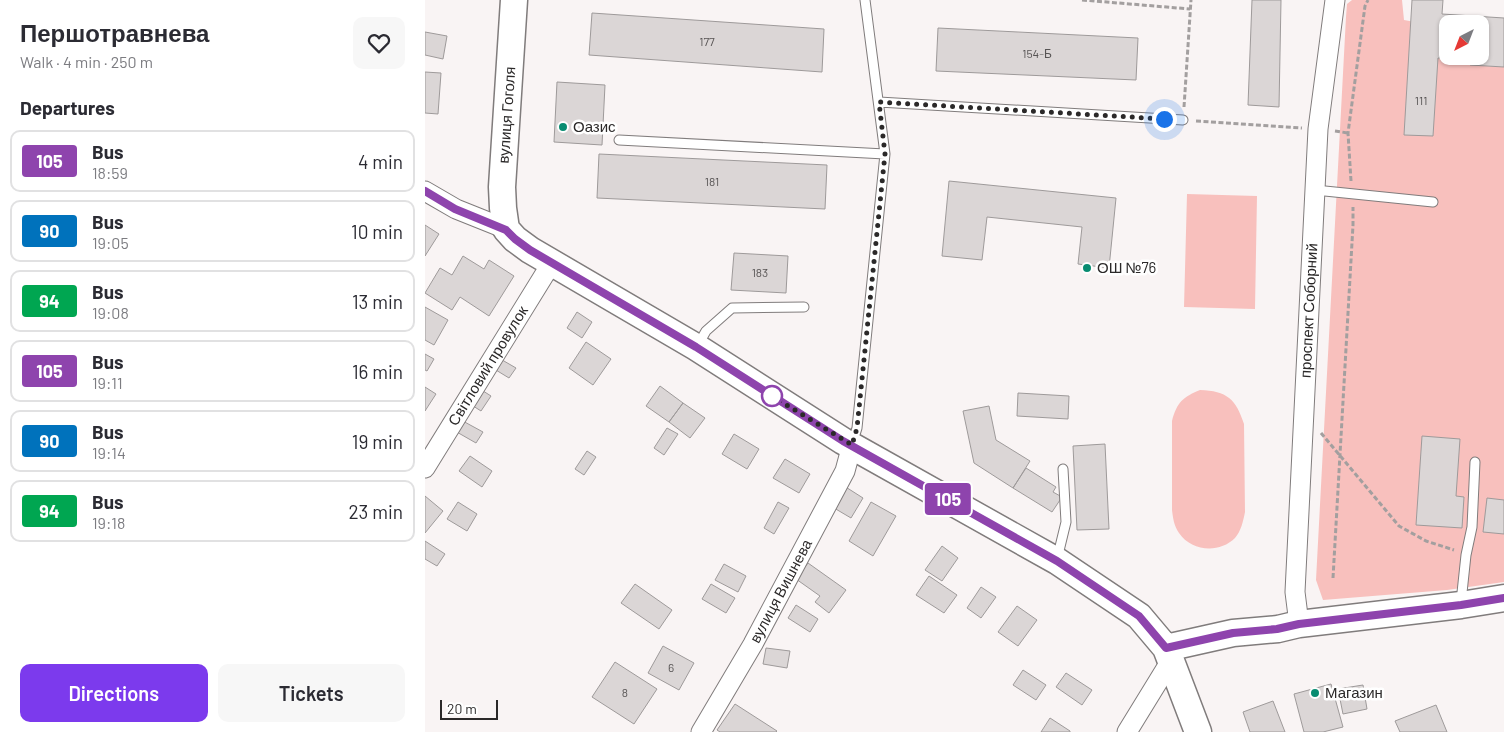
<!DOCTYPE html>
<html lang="en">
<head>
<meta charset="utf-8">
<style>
  body { margin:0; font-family:Barlow,sans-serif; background:#f7f7f7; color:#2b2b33; height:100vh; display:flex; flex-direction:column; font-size:19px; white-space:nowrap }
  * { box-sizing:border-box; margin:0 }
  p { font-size:16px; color:#7c7c81 }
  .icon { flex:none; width:28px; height:28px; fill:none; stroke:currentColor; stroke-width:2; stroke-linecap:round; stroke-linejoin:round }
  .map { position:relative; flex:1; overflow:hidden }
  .side { display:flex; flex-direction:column; background:#fff; width:425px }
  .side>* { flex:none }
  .badge { padding:0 10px; border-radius:4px; font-size:18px; line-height:32px }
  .needle { width:32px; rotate:222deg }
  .fabs { position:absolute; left:1014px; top:15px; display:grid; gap:10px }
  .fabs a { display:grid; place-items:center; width:50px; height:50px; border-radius:10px; background:#fff; box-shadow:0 1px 4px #0004; font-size:25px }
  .scale { position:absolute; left:15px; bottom:12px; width:58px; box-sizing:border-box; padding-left:5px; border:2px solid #2b2929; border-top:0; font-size:14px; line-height:18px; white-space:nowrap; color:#2b2929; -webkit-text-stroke:4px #fff; paint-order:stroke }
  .you { position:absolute; width:25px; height:25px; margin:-12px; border:4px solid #fff; border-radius:50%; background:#1a73e8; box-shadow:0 0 0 8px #1a73e833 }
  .map>.badge { position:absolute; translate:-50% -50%; box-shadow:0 0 0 2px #fff }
  h2 { padding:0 20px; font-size:19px; line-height:45px }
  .round { display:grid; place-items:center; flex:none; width:52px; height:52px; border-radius:10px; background:#f7f7f7 }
  .head { display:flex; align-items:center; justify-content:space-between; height:85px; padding:0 20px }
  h1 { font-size:24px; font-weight:600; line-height:38px }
  .cta { display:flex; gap:10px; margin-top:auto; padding:10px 20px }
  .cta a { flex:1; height:58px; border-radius:10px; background:#7c3aed; color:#fff; font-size:20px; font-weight:600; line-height:58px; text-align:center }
  .cta a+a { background:#f7f7f7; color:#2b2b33 }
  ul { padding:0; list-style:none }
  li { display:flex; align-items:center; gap:15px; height:62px; margin:0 10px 8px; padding:0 10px; border:2px solid #e1e1e2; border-radius:10px }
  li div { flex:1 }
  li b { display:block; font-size:19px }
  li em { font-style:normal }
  li .badge { min-width:55px; font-weight:700; text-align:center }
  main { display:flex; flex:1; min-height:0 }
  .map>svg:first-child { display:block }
  .green { fill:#f8c0bd }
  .building { fill:#dbd6d6; stroke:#9e9a9a; fill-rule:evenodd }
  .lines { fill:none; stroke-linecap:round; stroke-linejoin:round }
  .lane-casing { stroke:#807c7c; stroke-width:11 }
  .street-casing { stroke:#807c7c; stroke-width:21 }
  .secondary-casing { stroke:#807c7c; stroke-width:29 }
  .path { stroke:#a39f9f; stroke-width:3; stroke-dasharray:5 2.5; stroke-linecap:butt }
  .lane { stroke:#fff; stroke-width:9 }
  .street { stroke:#fff; stroke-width:19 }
  .secondary { stroke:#fff; stroke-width:26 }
  .line-casing { stroke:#fff; stroke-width:11 }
  .line { stroke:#8e44ad; stroke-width:8 }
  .walk { stroke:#2b2929; stroke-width:5; stroke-dasharray:0 9 }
  .poi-dot { fill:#088c71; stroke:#fff; stroke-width:2 }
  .stop-dot { fill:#fff; stroke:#8e44ad; stroke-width:2.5 }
  .labels { text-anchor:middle; stroke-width:5; stroke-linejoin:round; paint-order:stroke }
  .number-label { font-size:12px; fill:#575454 }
  .street-label { font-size:15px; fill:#2b2929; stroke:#fff }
  .poi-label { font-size:15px; fill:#2b2929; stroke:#fff; text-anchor:start }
</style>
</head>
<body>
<main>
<section class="side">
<div class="head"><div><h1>Першотравнева</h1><p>Walk · 4 min · 250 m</p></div><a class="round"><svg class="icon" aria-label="heart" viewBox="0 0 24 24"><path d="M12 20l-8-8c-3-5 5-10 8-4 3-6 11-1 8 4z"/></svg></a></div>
<h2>Departures</h2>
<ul>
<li><span class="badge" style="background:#8e44ad;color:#fff">105</span><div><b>Bus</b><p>18:59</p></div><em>4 min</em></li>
<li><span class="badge" style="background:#0072bc;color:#fff">90</span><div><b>Bus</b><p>19:05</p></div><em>10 min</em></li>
<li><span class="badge" style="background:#00a651;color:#fff">94</span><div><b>Bus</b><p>19:08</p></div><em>13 min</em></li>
<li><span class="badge" style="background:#8e44ad;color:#fff">105</span><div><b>Bus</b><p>19:11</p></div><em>16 min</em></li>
<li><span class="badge" style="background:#0072bc;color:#fff">90</span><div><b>Bus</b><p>19:14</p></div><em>19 min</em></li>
<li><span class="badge" style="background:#00a651;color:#fff">94</span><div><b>Bus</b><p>19:18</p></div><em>23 min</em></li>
</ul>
<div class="cta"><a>Directions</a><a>Tickets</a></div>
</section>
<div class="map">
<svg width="1079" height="732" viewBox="0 0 1079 732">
  <rect width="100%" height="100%" fill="#f9f4f4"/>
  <path class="green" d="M927 0H977L979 20 1022 28V56H1055L1079 39V582L1022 590 898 600 891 580 921 17 922 4Z
    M762 194 832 196 830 309 759 307Z
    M775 390C802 391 811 399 819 424L820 512C818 522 816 531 810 538 794 554 766 551 754 533 749 526 748 518 747 510V421C752 402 758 397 775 390Z"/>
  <path class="building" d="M827 0H856L854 107 823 105Z
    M987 0H1018L1017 14 1079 18V67L1045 65 1046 60 1013 58 1008 136 979 135ZM1022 24H1055V56H1022Z
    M167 13 399 29 397 72 164 55Z
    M513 28 713 38 711 80 511 71Z
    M0 32 22 36 18 59 0 55Z
    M0 72 16 73 13 114 0 113Z
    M132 82 180 85 177 145 129 142Z
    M174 154 402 165 400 209 172 198Z
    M524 181 691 198 684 268 653 264 657 227 562 217 557 260 517 256Z
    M0 225 14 234 0 256Z
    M309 253 363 256 361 293 306 290Z
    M38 256 59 269 64 260 89 276 64 316 35 297 27 310 0 293 15 268 27 275Z
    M0 307 23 320 9 345 0 340Z
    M152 312 167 322 157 338 142 328Z
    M161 342 186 359 168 385 144 368Z
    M0 354 9 359 2 371 0 370Z
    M72 357 91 368 84 378 66 367Z
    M235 386 258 403 244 422 221 406Z
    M0 387 11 394 0 411Z
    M55 389 66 396 56 411 45 404Z
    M593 393 644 396 643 419 592 416Z
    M258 403 280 418 265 438 244 422Z
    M564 406 571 440 605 461 588 488 549 463 538 411Z
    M36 420 58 432 51 443 30 431Z
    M242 428 253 434 239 455 229 448Z
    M309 434 334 449 322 469 297 454Z
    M997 436 1035 439 1031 496 1039 497 1037 528 991 525Z
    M680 444 684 529 652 530 648 446Z
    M162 451 171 457 159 475 150 469Z
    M45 456 67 471 57 487 34 471Z
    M360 459 385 474 374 493 348 478Z
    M601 468 631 487 628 492 637 497 627 512 588 488Z
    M416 484 438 498 426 518 404 505Z
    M0 496 18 511 0 533Z
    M1062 498 1079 500V534L1058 532Z
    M33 502 52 514 42 531 22 519Z
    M353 502 364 508 349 534 339 528Z
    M446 502 471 516 448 556 424 541Z
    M0 541 20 554 12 566 0 559Z
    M517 546 533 558 517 581 500 570Z
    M383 563 421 590 404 613 390 602 395 596 371 579Z
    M299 564 321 576 313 592 290 580Z
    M504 576 532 595 519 613 491 595Z
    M210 584 247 610 234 629 196 603Z
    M286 584 310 598 301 613 277 599Z
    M556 587 571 597 556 618 542 608Z
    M371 605 393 619 385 632 363 618Z
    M592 606 612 620 593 646 573 632Z
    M238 646 269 663 254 690 223 673Z
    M341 648 365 651 362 668 338 664Z
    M190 662 232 689 209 724 167 697Z
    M598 670 621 685 611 700 588 685Z
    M641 673 667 690 657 705 631 687Z
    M906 684 918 727 898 732H879L869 694Z
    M938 685 942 709 918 714 913 689Z
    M848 701 860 732H825L818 712Z
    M310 704 352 731 351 732H295L292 730Z
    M1011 705 1022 732H975L970 721Z
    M625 718 645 731V732H616Z"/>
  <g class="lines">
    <defs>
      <path id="lane" d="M454 102 758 120
        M194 140 460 154
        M890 190 1008 202
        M273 345 281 331 307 308 379 307
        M427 444 432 428 460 154 440 0
        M632 559 641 522 638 469
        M1036 602 1041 555 1047 527 1050 462"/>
      <g id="street">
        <path d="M0 191 31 209 81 229"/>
        <path id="s1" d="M0 468 126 264"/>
        <path id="s2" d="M874 624 870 592 893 129 910 0"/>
        <path id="s3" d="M276 732 328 644 420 471 427 445"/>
        <path d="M702 732 745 662"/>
      </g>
      <path id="secondary" d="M89 0 77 187 78 208 81 229 90 239 105 250 271 347 418 441 632 561 714 616 741 648 808 633 853 629 874 624 1036 605 1079 598
        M741 648 773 732"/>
    </defs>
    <use href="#lane" class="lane-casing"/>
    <use href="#street" class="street-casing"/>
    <use href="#secondary" class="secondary-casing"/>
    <path class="path" d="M657 0 765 9
      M759 107 766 0
      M771 121 877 128
      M910 131 923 133
      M926 181 923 133 940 6 943 0
      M896 433 974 526 1001 541 1029 550
      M908 578 928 225V207"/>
    <use href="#lane" class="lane"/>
    <use href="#street" class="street"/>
    <use href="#secondary" class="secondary"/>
  </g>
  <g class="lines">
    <defs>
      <path id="line" d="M0 191 30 209 81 230 90 239 105 250 271 347 418 441 632 561 714 616 741 648 808 633 852 629 874 624 1036 605 1079 598"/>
    </defs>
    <use href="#line" class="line-casing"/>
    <use href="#line" class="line"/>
    <path class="walk" d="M347 396 427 445 432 428 460 154 454 102 739 119"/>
  </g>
  <g class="poi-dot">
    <circle cx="138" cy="127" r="5"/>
    <circle cx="662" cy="268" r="5"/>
    <circle cx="890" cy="693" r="5"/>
  </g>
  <circle class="stop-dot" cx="347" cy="396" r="10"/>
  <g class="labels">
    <g class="number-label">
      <text x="282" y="46">177</text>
      <text x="612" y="58">154-Б</text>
      <text x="996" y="105">111</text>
      <text x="287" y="186">181</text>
      <text x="335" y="277">183</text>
      <text x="246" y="672">6</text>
      <text x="200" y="697">8</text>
    </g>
    <g class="street-label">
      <text transform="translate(82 115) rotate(-86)" y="5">вулиця Гоголя</text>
      <text dy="5" stroke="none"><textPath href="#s2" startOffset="314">проспект Соборний</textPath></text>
      <text dy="5" stroke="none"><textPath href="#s1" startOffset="120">Світловий провулок</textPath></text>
      <text dy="5" stroke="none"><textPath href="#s3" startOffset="162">вулиця Вишнева</textPath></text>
    </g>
    <g class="poi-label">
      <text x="148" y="132">Оазис</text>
      <text x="672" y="273">ОШ №76</text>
      <text x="900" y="698">Магазин</text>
    </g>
  </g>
</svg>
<div class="fabs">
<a><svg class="needle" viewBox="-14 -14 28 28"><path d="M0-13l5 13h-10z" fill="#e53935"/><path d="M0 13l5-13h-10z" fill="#7c7c81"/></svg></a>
</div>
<div class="scale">20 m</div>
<div class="you" style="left:739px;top:119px"></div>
<b class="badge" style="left:523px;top:499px;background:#8e44ad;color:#fff">105</b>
</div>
</main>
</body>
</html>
